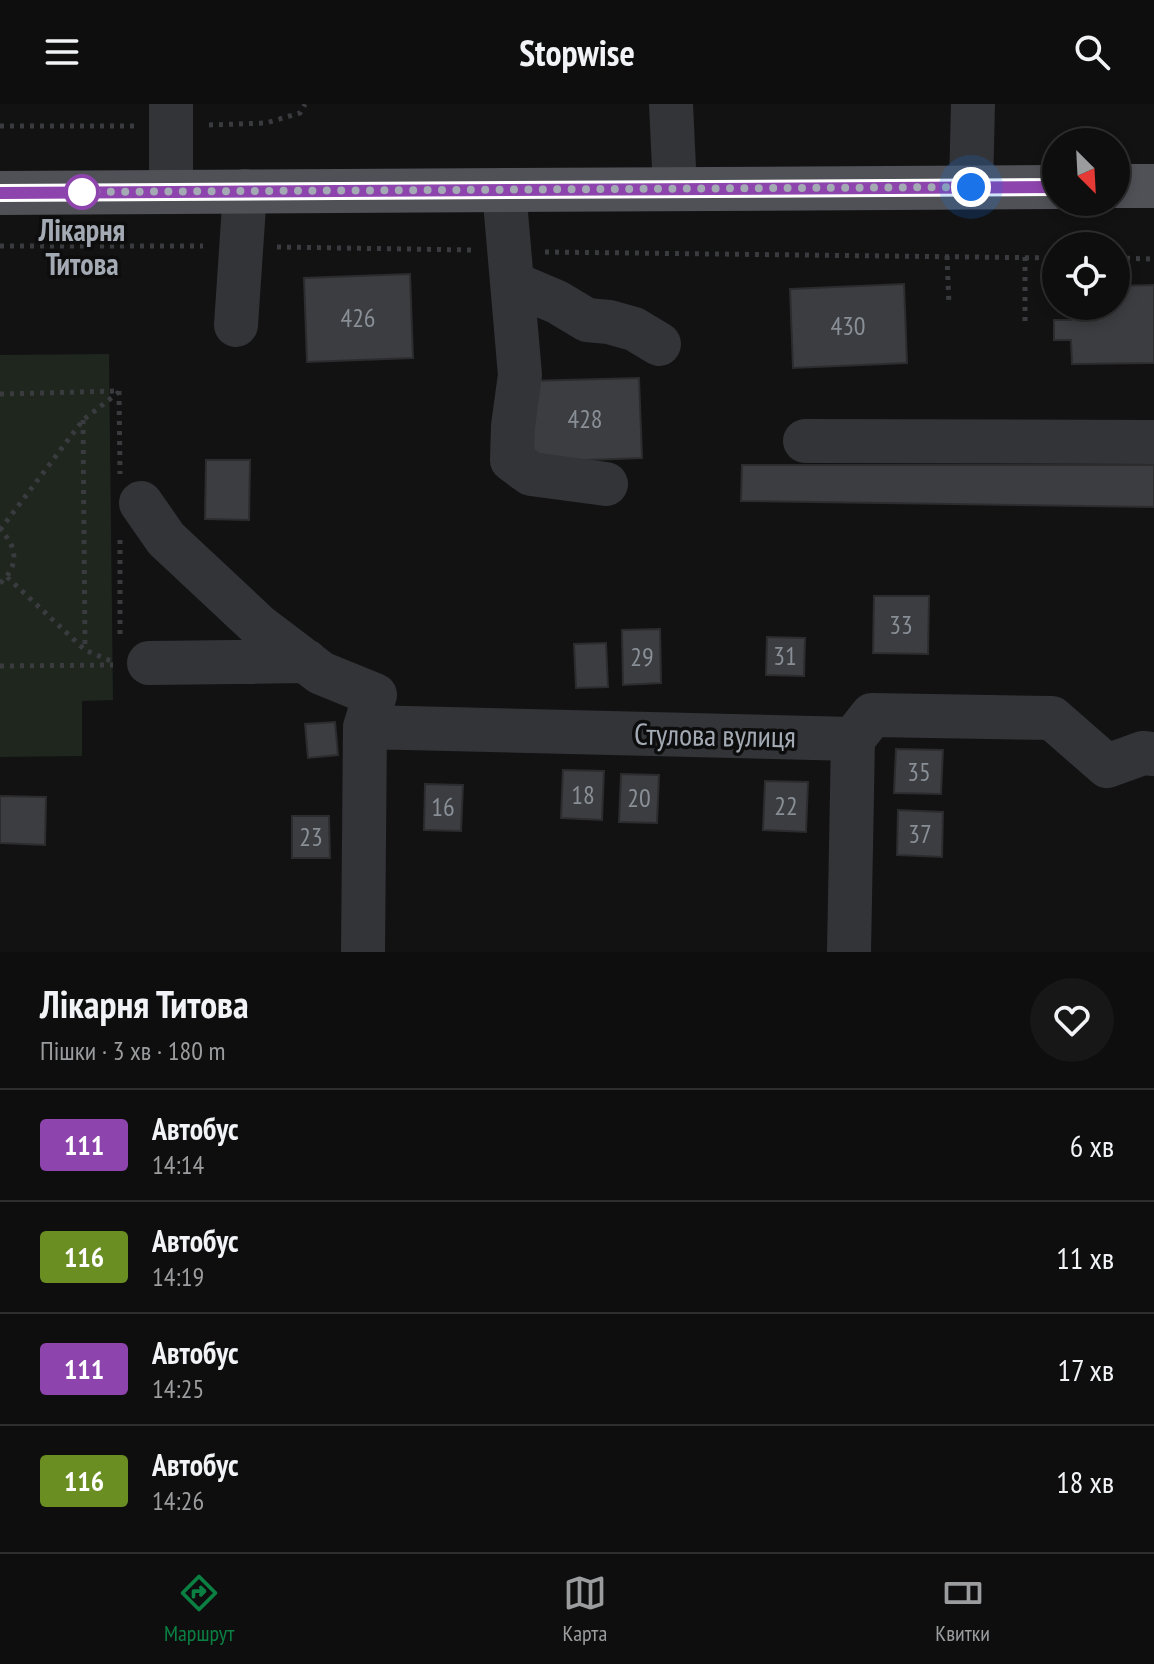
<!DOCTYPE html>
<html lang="uk">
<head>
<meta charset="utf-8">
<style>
  body { margin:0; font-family:"PT Sans Narrow",sans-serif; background:#171717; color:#f1f3f6; height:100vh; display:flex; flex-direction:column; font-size:30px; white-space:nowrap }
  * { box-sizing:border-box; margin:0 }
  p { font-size:26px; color:#9b9c9e }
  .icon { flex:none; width:44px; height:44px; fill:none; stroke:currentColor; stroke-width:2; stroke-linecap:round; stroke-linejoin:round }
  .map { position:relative; height:848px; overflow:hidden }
  .sheet { display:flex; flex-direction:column; background:#0e0e0e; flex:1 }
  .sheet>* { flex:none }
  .badge { padding:0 16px; border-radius:6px; font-size:28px; line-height:52px }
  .needle { width:52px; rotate:156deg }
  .tools { position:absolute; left:1042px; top:24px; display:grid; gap:16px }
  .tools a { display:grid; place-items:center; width:88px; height:88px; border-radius:50%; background:#0e0e0e; box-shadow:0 4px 12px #0003,0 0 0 2px #2e2e2e; font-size:40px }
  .you { position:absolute; width:40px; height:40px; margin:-20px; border:6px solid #fff; border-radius:50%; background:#1a73e8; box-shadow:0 0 0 12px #1a73e833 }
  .map>.badge { position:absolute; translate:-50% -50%; box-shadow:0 0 0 4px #fff }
  .round { display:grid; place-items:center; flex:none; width:84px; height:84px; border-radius:42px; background:#171717 }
  .overview { display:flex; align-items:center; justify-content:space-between; height:136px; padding:0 40px }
  h1 { font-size:38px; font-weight:800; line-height:60px }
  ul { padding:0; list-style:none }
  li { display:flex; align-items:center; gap:24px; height:112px; padding:0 40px; border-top:2px solid #2e2e2e }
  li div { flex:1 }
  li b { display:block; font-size:30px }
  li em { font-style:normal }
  li .badge { min-width:88px; font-weight:700; text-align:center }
  header { display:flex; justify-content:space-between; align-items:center; height:104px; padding:0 40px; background:#0e0e0e; font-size:36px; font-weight:800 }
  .dock { display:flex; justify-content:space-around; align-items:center; height:112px; border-top:2px solid #2e2e2e; background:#0e0e0e; font-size:22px; color:#9b9c9e }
  .dock a { display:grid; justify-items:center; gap:4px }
  .dock .current { color:#0b8043 }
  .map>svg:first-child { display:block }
  .green { fill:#1e261e }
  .building { fill:#3c3d40; stroke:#2c2c2f; stroke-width:2 }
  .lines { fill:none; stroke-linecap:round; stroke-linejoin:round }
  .path { stroke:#393b3f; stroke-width:5; stroke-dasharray:4 6; stroke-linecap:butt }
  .minor { stroke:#333438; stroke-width:44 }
  .major { stroke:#4f5157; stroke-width:44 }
  .line-casing { stroke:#fff; stroke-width:18 }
  .line { stroke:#8e44ad; stroke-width:12 }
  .walk { stroke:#a3aab4; stroke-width:8; stroke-dasharray:0 14.4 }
  .stop-dot { fill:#fff; stroke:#8e44ad; stroke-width:4 }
  .labels { text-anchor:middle; stroke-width:7; stroke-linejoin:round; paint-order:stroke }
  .number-label { font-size:26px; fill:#898f97 }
  .stop-label { font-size:30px; font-weight:bold; fill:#a3aab4; stroke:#0d0d0e }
  .street-label { font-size:30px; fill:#a3aab4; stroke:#0d0d0e }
</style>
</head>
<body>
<header><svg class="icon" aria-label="menu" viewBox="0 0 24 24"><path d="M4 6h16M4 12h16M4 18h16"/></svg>Stopwise<svg class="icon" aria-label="search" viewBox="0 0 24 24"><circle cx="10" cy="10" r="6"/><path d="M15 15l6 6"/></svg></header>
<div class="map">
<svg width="1154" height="848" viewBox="0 0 1154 848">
  <rect width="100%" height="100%" fill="#121213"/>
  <path class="green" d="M109 250 113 596 82 597V652L0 653V251Z"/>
  <path class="building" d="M410 170 413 254 307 258 304 174Z
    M904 180 907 259 793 264 790 185Z
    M1154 181V259L1072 260 1071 236H1054V216H1071V202H1116V182Z
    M639 274 642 354 530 358 528 277Z
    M206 356H250L249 416 205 415Z
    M742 361H1154V403L741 397Z
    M874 492H929L928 550 873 549Z
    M660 525 661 579 623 581 622 526Z
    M767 533 805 534 804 572 766 571Z
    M606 539 608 583 576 584 574 540Z
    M335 618 338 651 308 654 305 620Z
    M896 645 943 646 941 690 894 689Z
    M563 666 604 667 602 716 561 714Z
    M621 670 659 671 657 719 619 718Z
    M765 677 808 678 806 728 763 726Z
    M425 680 463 681 461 727 424 726Z
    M0 692 46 693 45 741 0 739Z
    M898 706 943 708 942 753 897 751Z
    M292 712H329L330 754H292Z"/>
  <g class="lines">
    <path class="path" d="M209 21 266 19 300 9 305 0
      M0 22H135
      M0 142H203
      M277 143 471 146
      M545 148 1056 154
      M947 152 949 201
      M1116 154 1154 155
      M1025 217V153
      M119 287 120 370
      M0 290 118 287
      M83 316 85 546
      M0 426 83 316 119 288
      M120 436V534
      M7 473 85 546 111 557
      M0 479C19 463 18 442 0 426
      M0 562 113 561"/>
    <path class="minor" d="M171 0V88
      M671 0 675 85
      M971 83 973 0
      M504 86 520 271 513 322 512 356 531 370 606 380
      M512 179 557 198 587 216 609 218 634 225 659 240
      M236 221 245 87
      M805 337 1154 338
      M141 399 166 435 259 522 321 569 375 591 365 623 363 848
      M149 559 306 557
      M365 623 853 635
      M853 635 872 611 1052 614 1107 662 1143 649 1154 650
      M849 848 853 635"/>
    <path class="major" d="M1116 82H1154
      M0 89 1056 83"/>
  </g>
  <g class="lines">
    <defs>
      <path id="line" d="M0 89 1056 83"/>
    </defs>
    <use href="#line" class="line-casing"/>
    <use href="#line" class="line"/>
    <path class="walk" d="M82 88 971 83"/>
  </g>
  <circle class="stop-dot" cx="82" cy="88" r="16"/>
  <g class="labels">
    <g class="number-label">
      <text x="358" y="223">426</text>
      <text x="848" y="231">430</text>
      <text x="585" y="324">428</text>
      <text x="901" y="530">33</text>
      <text x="785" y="561">31</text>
      <text x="642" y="562">29</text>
      <text x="919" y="677">35</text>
      <text x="583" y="700">18</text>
      <text x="639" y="703">20</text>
      <text x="786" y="711">22</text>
      <text x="443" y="712">16</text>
      <text x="920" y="739">37</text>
      <text x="311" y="742">23</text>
    </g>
    <g class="stop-label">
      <text x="82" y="137">Лікарня<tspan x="82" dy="34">Титова</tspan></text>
    </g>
    <g class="street-label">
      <text transform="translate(715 632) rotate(1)" y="10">Стулова вулиця</text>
    </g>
  </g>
</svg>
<div class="tools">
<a><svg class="needle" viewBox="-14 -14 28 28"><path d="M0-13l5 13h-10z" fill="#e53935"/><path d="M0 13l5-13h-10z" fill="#9b9c9e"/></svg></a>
<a><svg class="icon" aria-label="locate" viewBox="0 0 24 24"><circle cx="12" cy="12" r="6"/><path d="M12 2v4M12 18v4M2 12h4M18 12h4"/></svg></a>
</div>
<div class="you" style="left:971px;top:83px"></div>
</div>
<section class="sheet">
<div class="overview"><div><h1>Лікарня Титова</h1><p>Пішки · 3 хв · 180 m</p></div><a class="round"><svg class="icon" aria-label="heart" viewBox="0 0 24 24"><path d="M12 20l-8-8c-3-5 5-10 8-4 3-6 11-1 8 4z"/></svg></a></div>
<ul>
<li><span class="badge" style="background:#8e44ad;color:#fff">111</span><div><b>Автобус</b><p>14:14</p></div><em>6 хв</em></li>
<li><span class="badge" style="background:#6b8e23;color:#fff">116</span><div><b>Автобус</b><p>14:19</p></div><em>11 хв</em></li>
<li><span class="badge" style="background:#8e44ad;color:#fff">111</span><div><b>Автобус</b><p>14:25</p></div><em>17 хв</em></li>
<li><span class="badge" style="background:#6b8e23;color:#fff">116</span><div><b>Автобус</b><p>14:26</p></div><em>18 хв</em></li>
</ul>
</section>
<nav class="dock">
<a class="current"><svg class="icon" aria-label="directions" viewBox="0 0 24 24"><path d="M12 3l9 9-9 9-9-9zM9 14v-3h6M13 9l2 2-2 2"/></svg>Маршрут</a>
<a><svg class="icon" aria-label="map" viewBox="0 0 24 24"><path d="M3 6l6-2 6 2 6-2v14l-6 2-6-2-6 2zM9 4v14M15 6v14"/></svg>Карта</a>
<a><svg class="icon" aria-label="tickets" viewBox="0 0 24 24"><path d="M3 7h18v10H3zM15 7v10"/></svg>Квитки</a>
</nav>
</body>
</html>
